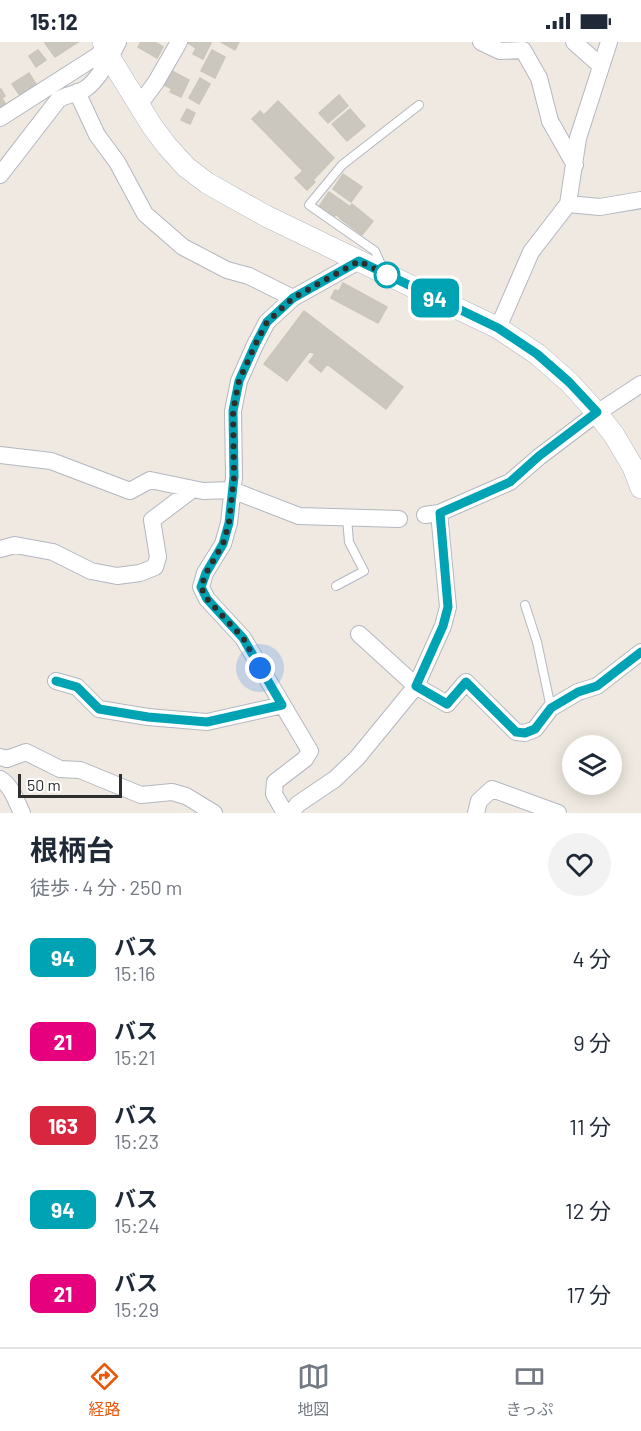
<!DOCTYPE html>
<html lang="ja">
<head>
<meta charset="utf-8">
<style>
	:root { --surface:#fff; --page:#f2f2f3; --text:#1f2937; --muted:#747a83; --line:#e0e1e3; --accent:#ea580c }
	body { margin:0; font-family:Barlow,"Noto Sans JP",sans-serif; background:var(--page); color:var(--text); height:100vh; display:flex; flex-direction:column; font-size:22px; white-space:nowrap }
	* { box-sizing:border-box; margin:0 }
	p { font-size:20px; color:var(--muted) }
	.icon { flex:none; width:33px; height:33px; fill:none; stroke:currentColor; stroke-width:2; stroke-linecap:round; stroke-linejoin:round }
	.map { position:relative; height:771px; overflow:hidden }
	.drawer { display:flex; flex-direction:column; background:var(--surface); flex:1 }
	.drawer>* { flex:none }
	.badge { padding:0 12px; border-radius:9px; font-size:21px; line-height:39px }
	.tools { position:absolute; left:562px; top:693px; display:grid; gap:12px }
	.tools a { display:grid; place-items:center; width:60px; height:60px; border-radius:50%; background:var(--surface); box-shadow:0 3px 15px #0003; font-size:30px }
	.scale { position:absolute; left:18px; bottom:15px; width:104px; box-sizing:border-box; padding-left:6px; border:3px solid #2e2e2e; border-top:0; font-size:16px; line-height:21px; white-space:nowrap; color:#2e2e2e; -webkit-text-stroke:4px #fff; paint-order:stroke }
	.you { position:absolute; width:30px; height:30px; margin:-15px; border:4px solid #fff; border-radius:50%; background:#1a73e8; box-shadow:0 0 0 9px #1a73e833 }
	.map>.badge { position:absolute; translate:-50% -50%; box-shadow:0 0 0 3px #fff }
	.round { display:grid; place-items:center; flex:none; width:63px; height:63px; border-radius:32px; background:var(--page) }
	.summary { display:flex; align-items:center; justify-content:space-between; height:102px; padding:0 30px }
	h1 { font-size:28px; font-weight:700; line-height:45px }
	ul { padding:0; list-style:none }
	li { display:flex; align-items:center; gap:18px; height:84px; padding:0 30px }
	li div { flex:1 }
	li b { display:block; font-size:22px }
	li em { font-style:normal }
	li .badge { min-width:66px; font-weight:700; text-align:center }
	.status { display:flex; justify-content:space-between; align-items:center; height:42px; padding:0 30px; background:var(--surface); direction:ltr }
	.status svg { height:16px; fill:currentColor }
	.tabs { display:flex; justify-content:space-around; align-items:center; height:84px; border-top:2px solid var(--line); background:var(--surface); font-size:16px; color:var(--muted) }
	.tabs a { display:grid; justify-items:center; gap:3px }
	.tabs .current { color:var(--accent) }
	.map>svg:first-child { display:block }
	.building { fill:#cbc7bf; stroke:#cbc5ba; stroke-width:1.5 }
	.lines { fill:none; stroke-linecap:round; stroke-linejoin:round }
	.service-casing { stroke:#b4b7c1; stroke-width:10 }
	.minor-casing { stroke:#b4b7c1; stroke-width:18 }
	.tertiary-casing { stroke:#b4b7c1; stroke-width:22 }
	.service { stroke:#fff; stroke-width:8 }
	.minor { stroke:#fff; stroke-width:16 }
	.tertiary { stroke:#fff; stroke-width:21 }
	.line-casing { stroke:#fff; stroke-width:14 }
	.line { stroke:#00a3b4; stroke-width:9 }
	.walk { stroke:#2e2e2e; stroke-width:6; stroke-dasharray:0 10.8 }
	.stop-dot { fill:#fff; stroke:#00a3b4; stroke-width:3 }
</style>
</head>
<body>
<div class="status"><b>15:12</b><svg viewBox="0 0 49 12"><path d="M0 12V9h3v3zM5 12V6h3v6zM10 12V3h3v9zM15 12V0h3v12zM26 1h20v11H26zM47 4h2v5h-2z"/></svg></div>
<div class="map">
<svg width="641" height="771" viewBox="0 0 641 771">
	<rect width="100%" height="100%" fill="#efe9e1"/>
	<path class="building" d="M46,0h32l-23,15 -10,-14z
		M141,0h14l8,5 -6,11 -19,-11z
		M188,0h22l1,1 -8,16 -10,-5 3,-6 -8,-5z
		M221,0h18l-4,8z
		M38,8l8,10 -10,7 -7,-11z
		M212,8l13,7 -10,21 -14,-7z
		M172,29l17,9 -8,17 -11,-5 2,-3 -8,-4z
		M29,31l7,11 -6,5 1,1 -10,7 -9,-13z
		M200,36l10,6 -11,20 -10,-6z
		M1,47l4,7 -3,2 4,7 -6,4v-19z
		M339,53l9,11 -20,17 -9,-10z
		M278,59l56,57 -21,22 2,2 -8,8 -12,-12 8,-7 -51,-52 8,-8 4,4z
		M187,67l8,4 -5,11 -9,-4z
		M350,67l15,17 -18,15 -15,-17z
		M343,132l19,13 -11,15 -18,-13z
		M329,150l20,14 -9,12 -4,-4 -3,4 -15,-10z
		M352,162l21,17 -11,14 -21,-16z
		M343,241l44,24 -9,16 -47,-25 4,-8 4,1z
		M304,269l99,76 -17,22 -59,-45 -6,8 -12,-10 6,-8 -5,-3 -23,30 -23,-17z"/>
	<g class="lines">
		<g class="service-casing">
			<path id="service" d="M383,227l-8,-18 -66,-46 33,-40 77,-60
				M336,544l28,-15 -15,-29 -2,-24
				M525,563l12,37 14,66"/>
		</g>
		<g class="minor-casing">
			<path id="minor" d="M481,0l19,9 23,-1 16,28 11,43 25,44
				M574,0l27,24
				M77,50l20,43 20,27 28,52 38,33 44,23 22,6 44,22
				M139,63l17,-23 23,-40
				M0,76l97,-62 9,-8
				M0,133l58,-75c8,-6 18,-5 27,-11 12,-7 27,-34 33,-47
				M568,162l32,3 41,-7
				M498,286l33,-76 37,-48 10,-66 31,-96
				M0,413l51,6 79,30 20,-11 53,11 29,-1 67,26 100,3
				M425,473l14,-2 71,-31 29,-25 58,-44 44,-29
				M0,507l15,-4 38,7 38,19 26,5 23,-3 15,-6 3,-10 -6,-37 41,-31
				M359,592l57,52 31,18 19,-22 50,50 9,1 10,-4 16,-21 27,-16 19,-6 44,-34
				M56,639l21,6 22,22 49,8 59,5 76,-17
				M0,715l7,2 19,-7 34,17 20,1 61,25 31,-3 14,4 28,17
				M0,737c12,7 16,22 22,34
				M285,771l-11,-19 1,-12 30,-23 5,-8 -67,-113 -36,-39 -6,-12 4,-14 18,-29 6,-21 5,-46 -1,-66 6,-30 16,-36 12,-23 26,-24 66,-37
				M291,771l7,-9 37,-25 22,-21 59,-72 27,-60 5,-19 -9,-94
				M476,771l3,-12 13,-12 66,24"/>
		</g>
		<g class="tertiary-casing">
			<path id="tertiary" d="M103,0l7,16 42,68 15,20 19,21 21,16 59,33 232,112 39,26 32,28 28,31 17,22 19,32 8,21"/>
		</g>
		<use href="#service" class="service"/>
		<use href="#minor" class="minor"/>
		<use href="#tertiary" class="tertiary"/>
	</g>
	<g class="lines">
		<g class="line-casing">
			<path id="line" d="M56,639l21,6 22,22 49,8 59,5 75,-17 -39,-67 -36,-39 -6,-12 5,-14 17,-29 6,-21 5,-46 -1,-66 6,-30 16,-36 12,-23 26,-24 66,-37 139,67 39,26 32,28 28,30 -58,44 -29,26 -70,31 8,94 -5,19 -27,60 31,18 19,-22 50,50 9,1 10,-4 16,-21 27,-16 19,-6 44,-34"/>
		</g>
		<use href="#line" class="line"/>
		<path class="walk" d="M260,626l-17,-30 -36,-39 -6,-12 5,-14 17,-29 6,-21 5,-46 -1,-66 6,-30 16,-36 12,-23 26,-24 66,-37 28,14"/>
	</g>
	<circle class="stop-dot" cx="387" cy="233" r="12"/>
</svg>
<div class="tools">
<a><svg class="icon" aria-label="layers" viewBox="0 0 24 24"><path d="M12 4l9 5-9 5-9-5zM3 14l9 5 9-5"/></svg></a>
</div>
<div class="scale">50 m</div>
<div class="you" style="left:260px;top:626px"></div>
<b class="badge" style="left:435px;top:256px;background:#00a3b4;color:#fff">94</b>
</div>
<section class="drawer">
<div class="summary"><div><h1>根柄台</h1><p>徒歩 · 4 分 · 250 m</p></div><a class="round"><svg class="icon" aria-label="heart" viewBox="0 0 24 24"><path d="M12 20l-8-8c-3-5 5-10 8-4 3-6 11-1 8 4z"/></svg></a></div>
<ul>
<li><span class="badge" style="background:#00a3b4;color:#fff">94</span><div><b>バス</b><p>15:16</p></div><em>4 分</em></li>
<li><span class="badge" style="background:#e6007e;color:#fff">21</span><div><b>バス</b><p>15:21</p></div><em>9 分</em></li>
<li><span class="badge" style="background:#d7263d;color:#fff">163</span><div><b>バス</b><p>15:23</p></div><em>11 分</em></li>
<li><span class="badge" style="background:#00a3b4;color:#fff">94</span><div><b>バス</b><p>15:24</p></div><em>12 分</em></li>
<li><span class="badge" style="background:#e6007e;color:#fff">21</span><div><b>バス</b><p>15:29</p></div><em>17 分</em></li>
</ul>
</section>
<nav class="tabs">
<a class="current"><svg class="icon" aria-label="directions" viewBox="0 0 24 24"><path d="M12 3l9 9-9 9-9-9zM9 14v-3h6M13 9l2 2-2 2"/></svg>経路</a>
<a><svg class="icon" aria-label="map" viewBox="0 0 24 24"><path d="M3 6l6-2 6 2 6-2v14l-6 2-6-2-6 2zM9 4v14M15 6v14"/></svg>地図</a>
<a><svg class="icon" aria-label="tickets" viewBox="0 0 24 24"><path d="M3 7h18v10H3zM15 7v10"/></svg>きっぷ</a>
</nav>
</body>
</html>
